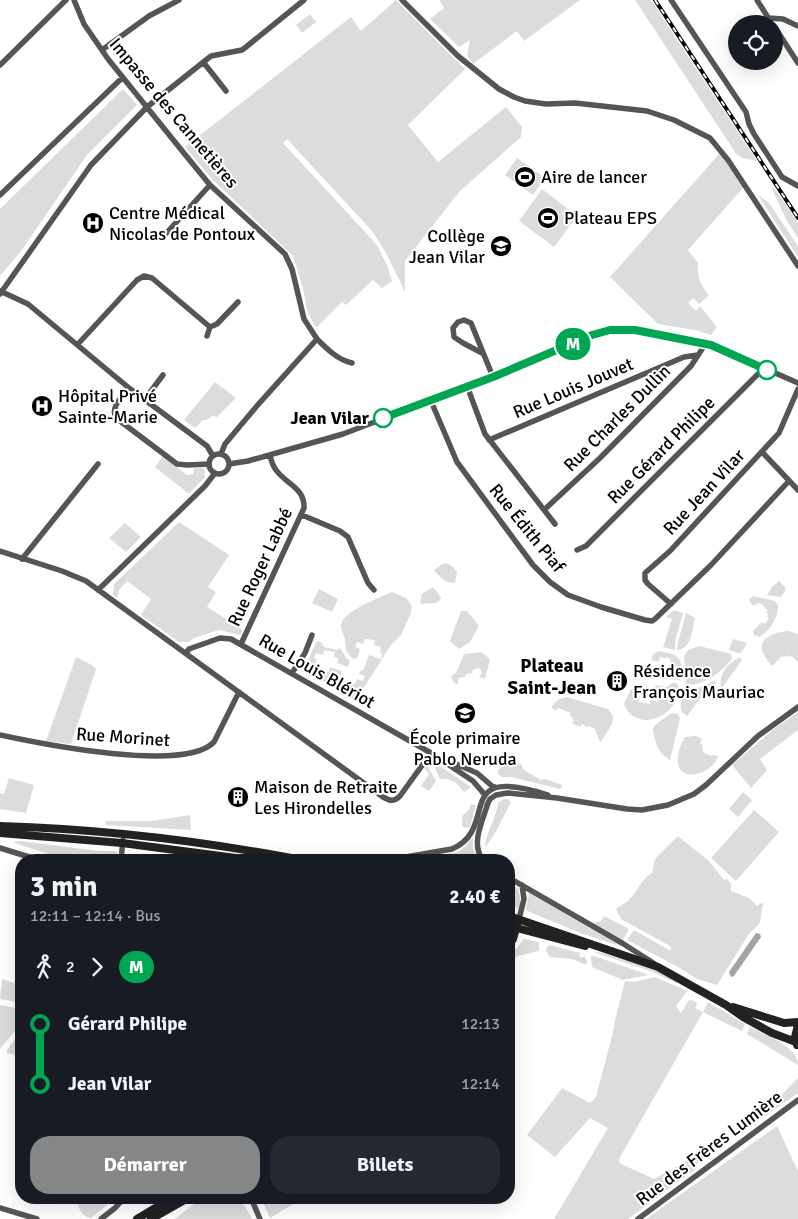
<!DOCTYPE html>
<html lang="fr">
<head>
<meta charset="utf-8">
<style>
	:root { --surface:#171b24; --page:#242831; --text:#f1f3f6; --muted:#9ea1a6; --accent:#858687 }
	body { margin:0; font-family:Signika,sans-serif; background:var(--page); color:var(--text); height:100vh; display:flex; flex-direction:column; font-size:19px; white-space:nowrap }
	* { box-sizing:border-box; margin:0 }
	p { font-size:16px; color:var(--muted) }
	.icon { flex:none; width:28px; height:28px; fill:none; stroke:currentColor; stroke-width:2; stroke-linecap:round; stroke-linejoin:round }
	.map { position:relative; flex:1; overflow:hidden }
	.drawer { position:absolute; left:15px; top:854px; width:500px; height:350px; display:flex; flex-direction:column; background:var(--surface); border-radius:20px; box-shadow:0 5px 20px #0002 }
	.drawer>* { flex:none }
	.badge { padding:0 10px; border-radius:16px; font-size:18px; line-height:32px }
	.tools { position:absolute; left:728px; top:15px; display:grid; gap:10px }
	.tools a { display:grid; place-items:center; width:55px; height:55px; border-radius:50%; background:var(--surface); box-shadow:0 5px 20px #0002; font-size:25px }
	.map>.badge { position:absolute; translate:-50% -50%; box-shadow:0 0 0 2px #fff }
	.legs { display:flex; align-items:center; gap:8px; height:55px; padding:0 15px; font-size:16px }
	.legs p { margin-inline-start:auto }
	.overview { display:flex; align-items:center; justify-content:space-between; height:85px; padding:0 15px }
	h1 { font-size:28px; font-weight:700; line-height:38px }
	.button { display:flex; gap:10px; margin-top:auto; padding:10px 15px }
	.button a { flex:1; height:58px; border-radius:20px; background:var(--accent); color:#fff; font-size:20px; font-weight:700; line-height:58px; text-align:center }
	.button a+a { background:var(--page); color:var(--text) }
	ul { padding:0 15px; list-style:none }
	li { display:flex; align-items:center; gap:18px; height:60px; font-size:19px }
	li i { display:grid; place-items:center; width:8px; height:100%; margin:0 6px; background:currentColor }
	li i::after { content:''; width:12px; height:12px; margin:-6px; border:4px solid; border-radius:50%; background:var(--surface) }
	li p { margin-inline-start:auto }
	li:first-child i { background:linear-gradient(#0000 50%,currentColor 0) }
	li:last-child i { background:linear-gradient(currentColor 50%,#0000 0) }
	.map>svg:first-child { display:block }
	.green { fill:#dcdcdc }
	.water { fill:#a3a3a3 }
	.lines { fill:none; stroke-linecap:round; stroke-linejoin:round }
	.minor { stroke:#555; stroke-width:5.5 }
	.secondary { stroke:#222; stroke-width:8 }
	.rail-casing { stroke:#000; stroke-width:4 }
	.rail { stroke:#fff; stroke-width:2; stroke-dasharray:5.5; stroke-linecap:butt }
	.line-1-casing { stroke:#fff; stroke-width:11 }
	.line-1 { stroke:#00a651; stroke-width:8 }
	.stop-1-dot { fill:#fff; stroke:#00a651; stroke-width:2.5 }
	.labels { text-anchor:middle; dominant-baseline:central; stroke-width:4; stroke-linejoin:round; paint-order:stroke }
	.street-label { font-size:18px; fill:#000; stroke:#fff }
	.poi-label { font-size:18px; fill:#000; stroke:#fff; text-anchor:start }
	.stop-label { font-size:18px; font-weight:bold; fill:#000; stroke:#fff; text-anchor:end }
	.neighbourhood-label { font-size:19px; font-weight:bold; fill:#000; stroke:#fff }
</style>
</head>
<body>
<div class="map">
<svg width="798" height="1219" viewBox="0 0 798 1219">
	<rect width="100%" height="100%" fill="#fff"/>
	<path class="green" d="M396,0l69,69 -57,56 30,37 68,-55 16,20 -1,10 -62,55 -54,69v31l-19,-39 -13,-21 -86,-93 -4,4 94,102 10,20 5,16 -10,7 -9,-8 -27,25 -4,-3 -24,24 -3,1 -8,-17 -4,-22 -10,-32 -80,-76 -28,-33 166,-130 10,14z
		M439,0h141l-56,41 -7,-10 -44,33 -6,-9 3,-15 -11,7 -29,-28 14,-11z
		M635,0h16l106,161 -14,-3 -6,-3z
		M310,14l6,8 -14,11 -6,-8z
		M123,89l14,16 -50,50 -66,96 -21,25v-67z
		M720,153l23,35 -55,62 10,13c-1,14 2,21 11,32l-10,9 -6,-6 -5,5 8,8 4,-5 17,21 -6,8 -16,-5 -37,-6 -48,-47z
		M517,158l28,20 -12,17 -28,-20z
		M771,187l5,3 22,33v15l-11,-17z
		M542,189l35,27 -23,31 -35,-26z
		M758,195l11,8 29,43v11z
		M215,382l21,16 -19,19 -5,-1 -5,4h-4l-8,8 -11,-8z
		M163,456l24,19 6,-1 1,-6h10l1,9 -16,17 -34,-27z
		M179,522l50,33 -21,32 8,5 -9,15 35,22v3l-2,3 -21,-5 -25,8 -5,4h-10l-38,-27 10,-16 -24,-18 -8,9 -2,8 -4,-3 1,-11z
		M125,523l16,14 -15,15 -17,-14z
		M446,563l6,3 5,6 -2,11c-9,1 -16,-7 -21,-13l7,-5z
		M779,581l6,6v4l-4,6 -14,-2 5,-8z
		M433,587l8,10 -1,3 -4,3 -16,1 2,-10z
		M319,589l19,10 -6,13 -20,-9z
		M392,592l14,6 6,8 -1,7 -10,22 -10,10 -35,55 -53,-30 14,-29 4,1 3,5 13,3 3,-2 7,11 3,1 -2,7 -11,-4 1,-5 -4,-1 1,-5 -11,-2 -1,5 -7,-2 -2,5 3,1 -2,5 4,1 -1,5 11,2 1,-5 12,4 -2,5 5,1 -1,6 5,1v-1l6,1 2,-5 6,2 2,-5 -6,-2 2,-4 2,1 6,-16 12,4 1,-5 -2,-2 1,-5 -7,-2 1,-5 -10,-1 -2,5 -6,-2 -2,5 5,2 -3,9 -3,1c-8,-5 -9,-11 -9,-19 -1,-6 -5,-9 -4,-15 2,-14 38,-27 51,-33z
		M753,596l22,5 3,4c0,14 -7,24 -19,32l-5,-2 -1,-4 9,-9 3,2 4,-6 -2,-2 1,-2 -2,-2 2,-1 -6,-7 -4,-1 -1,2 -3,-1 -1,2 -4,-6z
		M674,610l9,3 -8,28v9l-12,-3 9,-28 -6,-2z
		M461,611h6l12,15 -9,16 -11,7 -9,-8z
		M686,613l9,5c-3,12 -3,31 -18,32l1,-8z
		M788,631l10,3v28l-6,-6 -1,1 -3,-2 -1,2 -2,-1 -2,1 -1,-1 -10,10c-19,-21 -10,-32 16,-35z
		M733,639l14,4 -5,9 -4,1 -9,-3z
		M699,646l32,8 1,5c-9,12 -31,29 -46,25l-2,-28 4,-6z
		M658,651c13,3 22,2 24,17 0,5 0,8 -2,12l-15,-1 1,-4 7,1 1,-11 -4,-2 1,-4 -5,-2v2l-6,-2 -1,5 -8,-2 2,-5z
		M481,652l9,7 -5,20 -6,-2 3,-4 -2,-4 -3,-1 -4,2 -1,3 -6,1 -1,3 -7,1v6l-4,-1 -3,-6 6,-6 7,-17z
		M76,657l14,7 6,5 -25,75 -25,-3z
		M740,657l2,3 -20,28h-1c-3,-14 7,-25 19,-31z
		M715,680l2,11 -12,1 -18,24c-13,-7 -4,-25 7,-29 8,2 14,-4 21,-7z
		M672,683h4l3,4c-1,31 -43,47 -55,17l7,-15 3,1 -1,5 7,3 -2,4 12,2 1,-4 7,2 2,-5 -4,-2 2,-5 -4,-1 2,-4 11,2z
		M567,697l41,12 5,7 -1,8 -11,18 -2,-2 -4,-11 -7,-3 -1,1 -5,-3 -2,3 -2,-2 -1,1 -5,-3 2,-3 -4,-5 1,-2 -13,-5 -2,3 -5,-4 8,-8z
		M798,712v18l-38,29 7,11 -16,18 -19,-23 42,-36z
		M673,713l5,1 2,4 -10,42c-7,-5 -12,-9 -14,-18 -4,-13 -6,-14 7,-23 4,-2 5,-5 10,-6z
		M685,737l11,-1 6,3 -2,4 2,1 1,8 8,4 1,-1 6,1c-2,11 -20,21 -31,18 -16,-4 -8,-28 -2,-37z
		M431,760l40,27 -7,5c-6,-8 -13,-15 -24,-13z
		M508,762l13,2 3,6 17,10 4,-1 17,6v2l-2,2 -49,-12h-9l-4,-3v-4z
		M427,765l9,16 -7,10 -8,-5 8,-12 -5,-6z
		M9,778l25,7 -8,28 -26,-4v-16l4,1z
		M743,792l9,8 -14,17 -9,-8z
		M504,799h4l3,3 -16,31 -10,15c1,-16 11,-29 13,-45z
		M471,804l5,1 -6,22 -5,1 -3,-2v-10l7,-6z
		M754,810l25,22 -43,49 -25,-23z
		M190,815l1,15 -85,-5v-4h46z
		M678,836l31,25 15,19 3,-1 4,5v7l18,7 8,8 6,-4 -3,21 -11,11 -32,51 -20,-6 -19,-12 -51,-27 7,-10 37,21 -1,-5 -49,-27 -5,-10c4,-4 9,-5 13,-9 9,-9 12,-21 23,-27l3,-14z
		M473,837v12l5,11h-73l53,-8 7,-5z
		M20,841l79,10h16l2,2v7h-51l-54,-18z
		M509,881c10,7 13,14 10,27l-10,-3z
		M529,893l88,51v1l-34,-11 -51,-21 -6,-3z
		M604,916l25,13 -6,11 -30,-17 8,-2z
		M524,939l15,3v9l-30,7v-4l7,-5z
		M550,945l31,8 -2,2 1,2h5l2,4 -1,4 -14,-6 -22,-2 -4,-6 1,-4z
		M595,951l45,13 44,19h-8l-23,-11 -57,-19z
		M591,956h3l55,19 -26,5 -31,-13z
		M20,967h1v37l-9,-3 -12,-2 2,-20 12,4z
		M655,977l32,14 -11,15 5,7 8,-13 6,1 2,3 -2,4 8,4 5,-10 37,22 -3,7 -39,-19 -83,145 -1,6 35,16 42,-23 2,5 -1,7 -69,51h-74l54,-91 -18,-10 -35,39 -28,-22 35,-47 28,15 6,-6 18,-69v-4l11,-43 9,1z
		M0,1005l21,4v15l-21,25z
		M750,1027c15,8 48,19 48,38l-51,-31z
		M21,1031v25l-14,-3v-3z
		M798,1078v15l-47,33z
		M777,1126l21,45v48h-152z
		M77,1198h35l-6,8 -15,12c-11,-2 -13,-11 -14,-20z
		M207,1198c26,-1 33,-5 45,21h-77l20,-16z
		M261,1198h42l-1,2 -4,1 -28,17z"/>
	<path class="water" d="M756,933l4,1 1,3 -27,39 -3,1 -2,-5z"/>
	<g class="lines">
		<path class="minor" d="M74,0l10,24 24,35 75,93 27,33 75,69 7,15 12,50 13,20
			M402,0l56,56 41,33 15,8 11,4 21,3 29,-1 72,8 27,9 36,18 18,22 70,106
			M671,0l75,112 3,12 5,10 28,43 16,9
			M757,0l12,19
			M768,18l15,1 15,7
			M774,26l24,37
			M102,50l47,-34 30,-16
			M204,63l22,28
			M0,65l66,-65
			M0,195l122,-117
			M161,239l49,-54
			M0,291l28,13 101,84 78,58 6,10
			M0,294l91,-129 56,-58 64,-51 31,-6 4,-3 58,-47
			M207,336l3,-9
			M78,344l59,-64 7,-4 8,2 58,49 7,-3 21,-22
			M482,353l-19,-10 -9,-6 -1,-9 5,-6 6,-2 7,3 22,54
			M467,386l18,48 70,90
			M129,388c-7,9 -19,19 -13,30l61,46 10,1 22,-1
			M145,399l18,-24
			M431,401l26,61 76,103 17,17 18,13 33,12 44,13 7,1 3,-2 56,-54 78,-84
			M489,440l195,-83 14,-2
			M762,452l36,38
			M221,454l4,-10 31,-37 61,-68c10,10 21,21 35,24
			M209 464a10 10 0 1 1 20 0a10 10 0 1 1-20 0Z
			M229,464l19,-3 95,-27 150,-57 99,-42 18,-5h25l76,15 87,38
			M544,510l56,-52 91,-92 15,-23
			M302,515l38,16 8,6 20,46 6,7
			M577,550l9,-4 178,-178
			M0,551l62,20 24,10 297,216c7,4 11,5 17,-1l31,-43
			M22,559l76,-95
			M98,590l107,-104 10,-13
			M671,604l-23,-20 -3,-4v-7l25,-22 109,-118 19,-44
			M241,644l63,-136c1,-20 -18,-24 -28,-38 -3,-4 -5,-10 -6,-15
			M186,653l3,-4 31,-11 11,1 200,114 42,28 12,14
			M292,673l13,-20 7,-18
			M0,735c42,9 185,38 214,7l25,-50
			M442,758l35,15 15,13 3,1
			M487,805l3,-6 6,-4 11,-2 50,5 70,11 15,1 26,-5 26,-11 12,-9 52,-49 40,-29
			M0,848l39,12
			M121,860l2,-20
			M388,860l64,-11c49,-21 -2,-86 96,-54
			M483,860c-13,-16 0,-40 5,-57
			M509,878l113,65 33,21
			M519,919l5,-20 -2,-14
			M251,1198l9,21
			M0,1208l37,11
			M101,1219l14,-11 9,-10
			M638,1219l160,-119"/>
		<path class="secondary" d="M0,826c101,3 203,15 302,34
			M0,833l122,10 129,17
			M509,916l149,51 68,38 17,12 29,16 24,9
			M509,926l76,20
			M509,945l4,-6 4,-14
			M733,1007l51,16 14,-1
			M797,1045l-2,-8 3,-12
			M137,1219l35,-21
			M151,1219l37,-21"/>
		<g class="rail-casing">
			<path id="rail" d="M655,0l143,218"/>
		</g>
		<use href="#rail" class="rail"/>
	</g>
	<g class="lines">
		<g class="line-1-casing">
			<path id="line-1" d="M383,418l110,-41 99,-42 18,-5h25l76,15 56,25"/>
		</g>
		<use href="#line-1" class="line-1"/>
	</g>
	<defs>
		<g id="stadium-disc" transform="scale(1.125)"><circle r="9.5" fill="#000" stroke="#fff"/><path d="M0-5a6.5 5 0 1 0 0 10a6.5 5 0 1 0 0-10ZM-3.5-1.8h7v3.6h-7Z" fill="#fff"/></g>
		<g id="hospital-disc" transform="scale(1.125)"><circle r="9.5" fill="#000" stroke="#fff"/><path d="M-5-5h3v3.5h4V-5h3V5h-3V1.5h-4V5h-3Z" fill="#fff"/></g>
		<g id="school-disc" transform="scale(1.125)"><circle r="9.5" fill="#000" stroke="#fff"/><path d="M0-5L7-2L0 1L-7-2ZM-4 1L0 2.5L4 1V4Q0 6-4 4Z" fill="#fff"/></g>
		<g id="building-disc" transform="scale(1.125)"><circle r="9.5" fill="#000" stroke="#fff"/><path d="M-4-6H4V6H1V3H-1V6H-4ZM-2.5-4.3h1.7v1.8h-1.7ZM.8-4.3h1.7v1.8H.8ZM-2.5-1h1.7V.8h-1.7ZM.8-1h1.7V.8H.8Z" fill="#fff"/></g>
	</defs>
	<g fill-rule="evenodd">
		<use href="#stadium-disc" x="525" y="177"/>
		<use href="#stadium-disc" x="548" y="218"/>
		<use href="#hospital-disc" x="93" y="223"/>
		<use href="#school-disc" x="501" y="246"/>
		<use href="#hospital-disc" x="42" y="406"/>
		<use href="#building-disc" x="617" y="681"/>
		<use href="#school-disc" x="465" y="713"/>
		<use href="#building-disc" x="238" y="797"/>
	</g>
	<g class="stop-1-dot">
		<circle cx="767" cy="370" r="9"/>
		<circle cx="383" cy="418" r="9"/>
	</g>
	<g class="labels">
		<g class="street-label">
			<text transform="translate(174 113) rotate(50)">Impasse des Cannetières</text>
			<text transform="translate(573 388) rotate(-23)">Rue Louis Jouvet</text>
			<text transform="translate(617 418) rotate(-45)">Rue Charles Dullin</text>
			<text transform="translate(661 450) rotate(-45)">Rue Gérard Philipe</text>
			<text transform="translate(704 492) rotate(-47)">Rue Jean Vilar</text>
			<text transform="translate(527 528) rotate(51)">Rue Édith Piaf</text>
			<text transform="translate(260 567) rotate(-65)">Rue Roger Labbé</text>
			<text transform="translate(317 671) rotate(30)">Rue Louis Blériot</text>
			<text transform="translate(123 737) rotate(4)">Rue Morinet</text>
			<text transform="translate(709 1148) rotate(-37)">Rue des Frères Lumière</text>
		</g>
		<g class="poi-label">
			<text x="541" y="177">Aire de lancer</text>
			<text x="109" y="213">Centre Médical<tspan x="109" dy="21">Nicolas de Pontoux</tspan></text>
			<text x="564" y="218">Plateau EPS</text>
			<text x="485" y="236" text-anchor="end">Collège<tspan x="485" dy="21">Jean Vilar</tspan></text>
			<text x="58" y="396">Hôpital Privé<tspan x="58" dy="21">Sainte-Marie</tspan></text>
			<text x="633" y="671">Résidence<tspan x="633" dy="21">François Mauriac</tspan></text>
			<text x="465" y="738" text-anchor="middle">École primaire<tspan x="465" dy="21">Pablo Neruda</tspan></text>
			<text x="254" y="787">Maison de Retraite<tspan x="254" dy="21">Les Hirondelles</tspan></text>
		</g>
		<g class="stop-label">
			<text x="369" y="418">Jean Vilar</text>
		</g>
		<g class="neighbourhood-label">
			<text x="552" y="666">Plateau<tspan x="552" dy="22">Saint-Jean</tspan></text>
		</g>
	</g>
</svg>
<div class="tools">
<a><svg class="icon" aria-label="locate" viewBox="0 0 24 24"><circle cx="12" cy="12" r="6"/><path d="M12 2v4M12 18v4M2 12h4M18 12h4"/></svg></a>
</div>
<b class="badge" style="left:573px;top:344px;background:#00a651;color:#fff">M</b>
<section class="drawer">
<div class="overview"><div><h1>3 min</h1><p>12:11 – 12:14 · Bus</p></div><b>2.40 €</b></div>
<div class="legs"><svg class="icon" aria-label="walk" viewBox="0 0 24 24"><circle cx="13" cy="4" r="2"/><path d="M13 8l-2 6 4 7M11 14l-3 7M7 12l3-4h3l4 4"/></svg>2<svg class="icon" aria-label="forward" viewBox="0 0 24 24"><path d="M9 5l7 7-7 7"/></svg><b class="badge" style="background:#00a651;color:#fff">M</b></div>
<ul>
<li><i style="color:#00a651"></i><b>Gérard Philipe</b><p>12:13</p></li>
<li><i style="color:#00a651"></i><b>Jean Vilar</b><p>12:14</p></li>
</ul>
<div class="button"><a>Démarrer</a><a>Billets</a></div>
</section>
</div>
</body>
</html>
